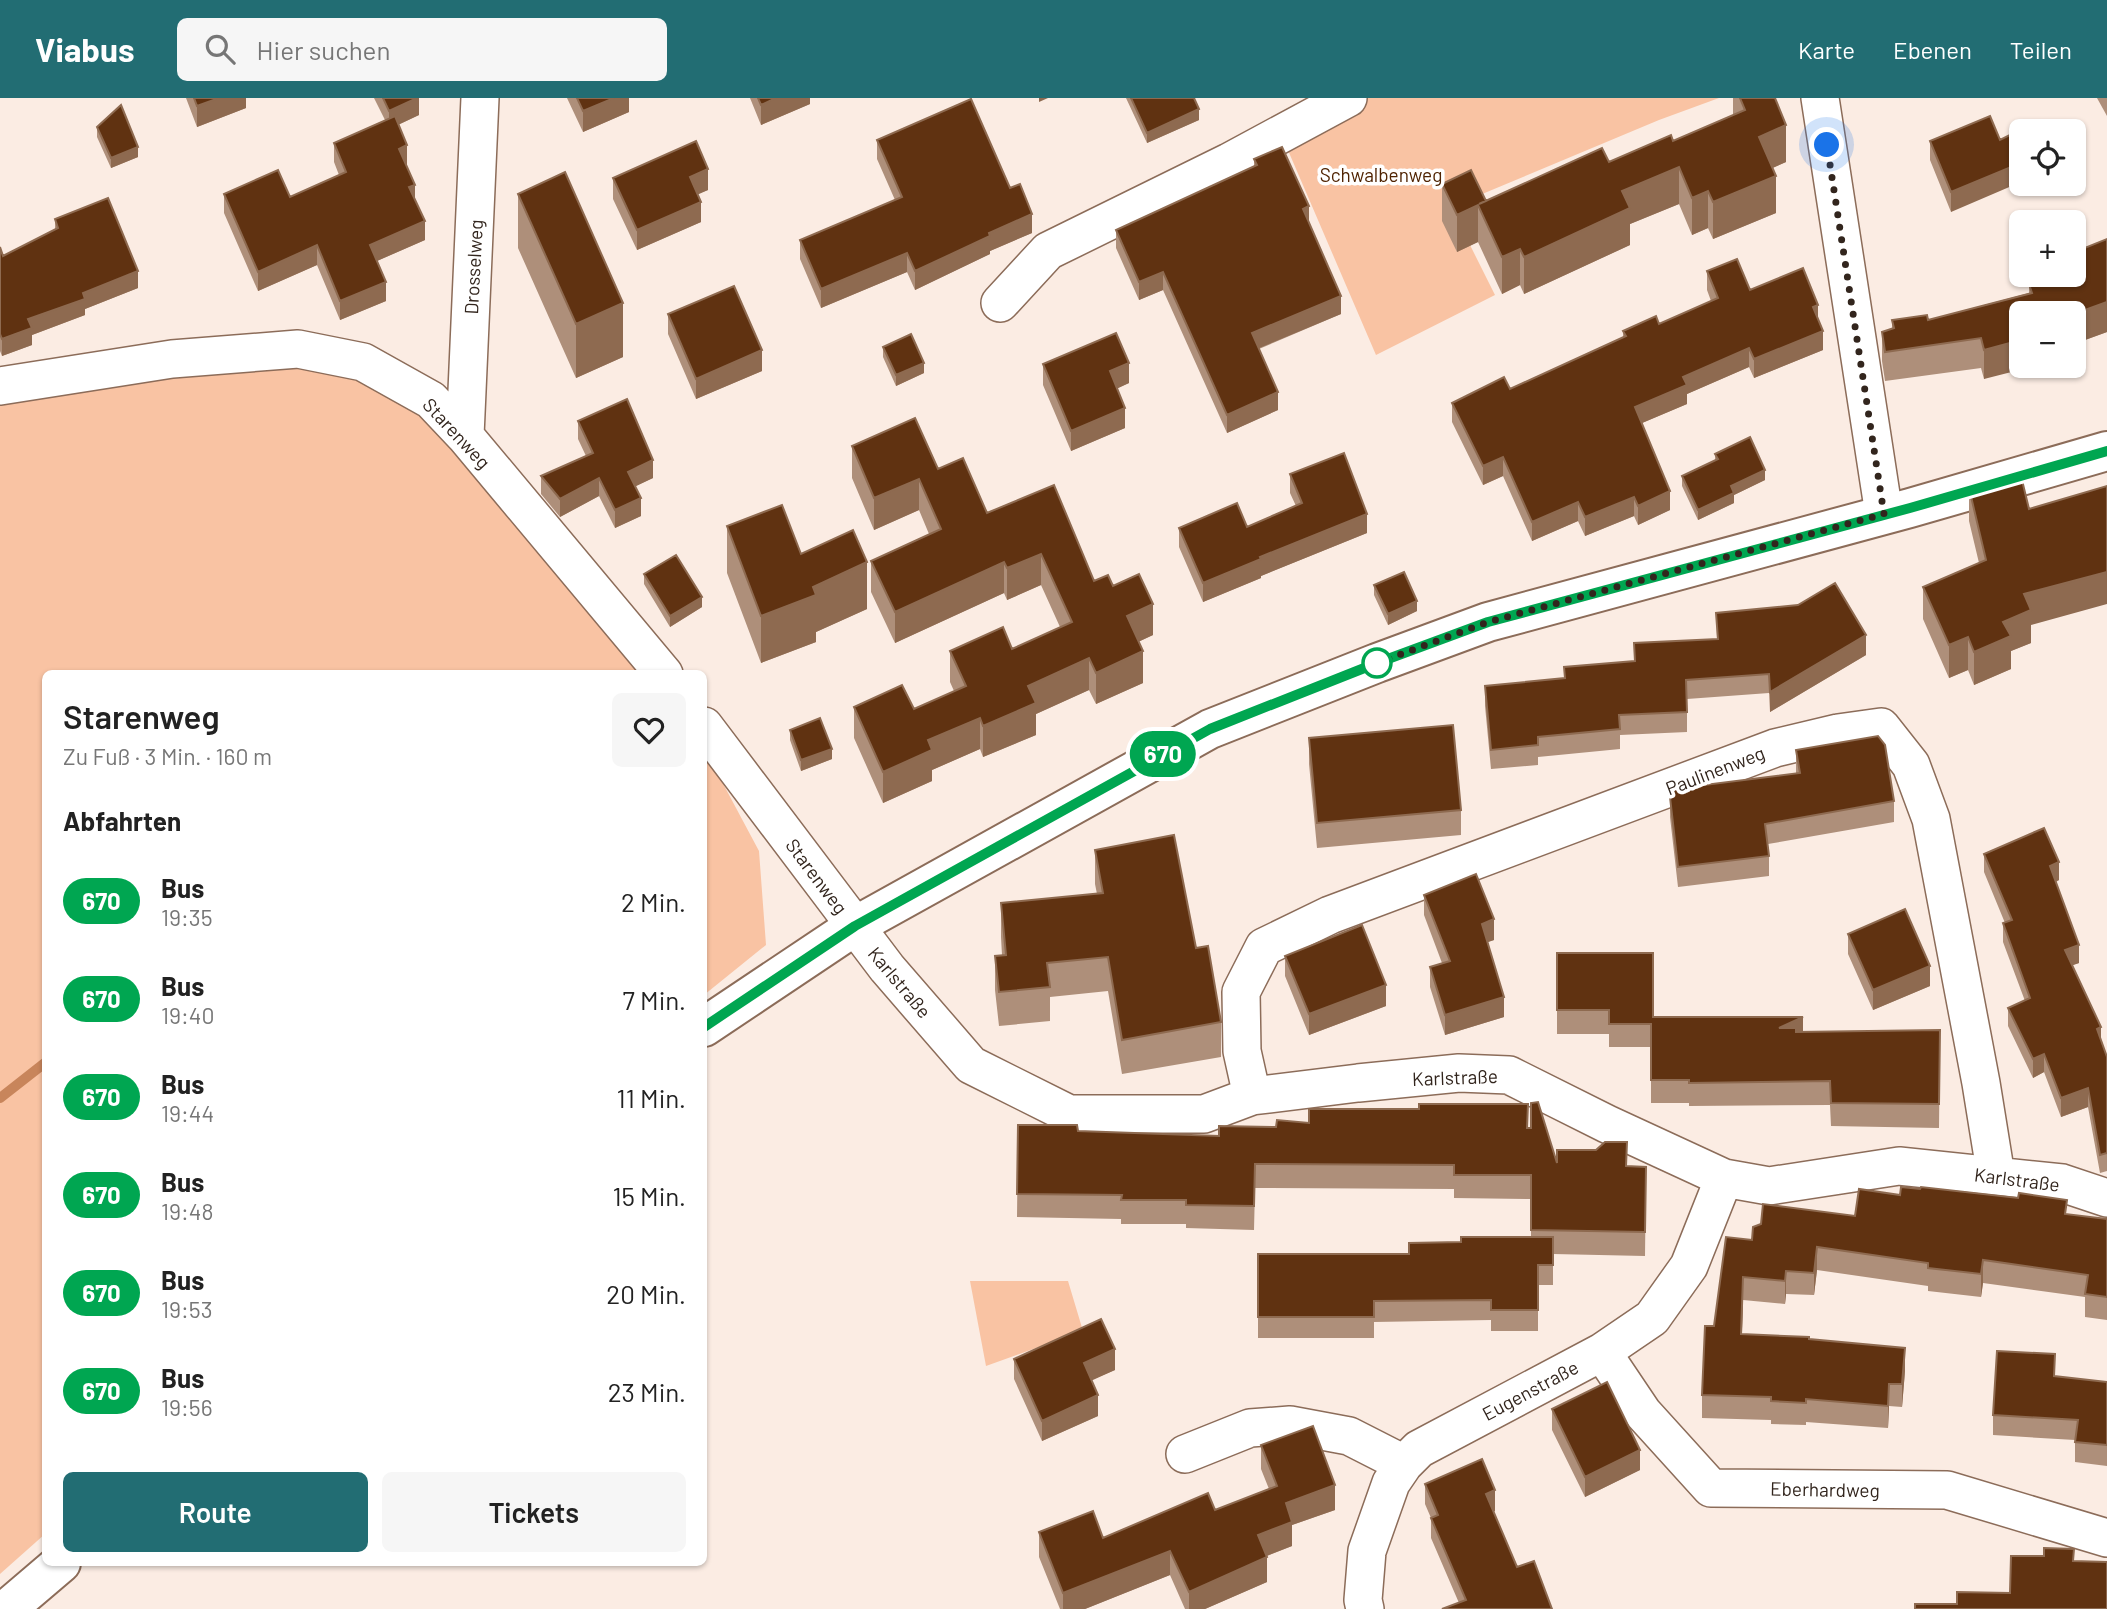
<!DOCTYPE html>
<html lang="de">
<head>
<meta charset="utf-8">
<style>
	:root { --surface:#fff; --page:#f6f6f6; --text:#222; --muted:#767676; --accent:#226d73 }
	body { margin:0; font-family:Barlow,sans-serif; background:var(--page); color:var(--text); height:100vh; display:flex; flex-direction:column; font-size:26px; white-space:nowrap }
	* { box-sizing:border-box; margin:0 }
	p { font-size:23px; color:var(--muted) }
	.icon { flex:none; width:38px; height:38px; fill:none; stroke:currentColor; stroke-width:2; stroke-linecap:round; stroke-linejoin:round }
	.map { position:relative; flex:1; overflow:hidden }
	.panel { position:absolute; left:42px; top:572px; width:665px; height:896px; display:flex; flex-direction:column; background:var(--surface); border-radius:10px; box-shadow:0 2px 5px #0004 }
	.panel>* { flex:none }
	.badge { padding:0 14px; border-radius:23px; font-size:24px; line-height:46px }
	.fabs { position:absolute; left:2009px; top:21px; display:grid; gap:14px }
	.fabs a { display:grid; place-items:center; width:77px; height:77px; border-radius:10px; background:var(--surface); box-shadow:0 2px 5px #0004; font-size:35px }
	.you { position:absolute; width:35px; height:35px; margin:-18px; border:5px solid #fff; border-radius:50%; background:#1a73e8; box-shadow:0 0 0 10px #1a73e833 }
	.map>.badge { position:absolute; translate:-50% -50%; box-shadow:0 0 0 4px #fff }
	h2 { padding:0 21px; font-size:26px; line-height:63px }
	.round { display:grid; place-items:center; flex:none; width:74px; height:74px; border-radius:10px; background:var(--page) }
	.head { display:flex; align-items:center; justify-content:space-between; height:119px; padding:0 21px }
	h1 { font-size:33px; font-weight:600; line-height:52px }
	.button { display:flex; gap:14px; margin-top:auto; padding:14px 21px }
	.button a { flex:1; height:80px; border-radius:10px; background:var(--accent); color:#fff; font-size:28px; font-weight:600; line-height:80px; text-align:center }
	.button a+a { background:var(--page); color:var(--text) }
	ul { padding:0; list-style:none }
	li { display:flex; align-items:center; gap:21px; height:98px; padding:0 21px }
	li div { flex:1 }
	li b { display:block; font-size:26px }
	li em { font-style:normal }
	li .badge { min-width:77px; font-weight:700; text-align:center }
	header { display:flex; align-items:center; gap:42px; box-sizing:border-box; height:98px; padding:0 35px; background:var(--accent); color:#fff }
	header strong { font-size:33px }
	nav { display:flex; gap:38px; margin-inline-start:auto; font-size:24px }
	.search { width:490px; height:63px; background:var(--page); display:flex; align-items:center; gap:18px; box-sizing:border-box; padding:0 24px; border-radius:10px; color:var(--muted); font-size:26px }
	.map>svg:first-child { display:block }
	.green { fill:#f9c3a3 }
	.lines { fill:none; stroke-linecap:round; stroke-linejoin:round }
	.stream { stroke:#c8855b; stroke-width:10 }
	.minor-casing { stroke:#8c6c59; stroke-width:40 }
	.tertiary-casing { stroke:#8c6c59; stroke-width:42 }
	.minor { stroke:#fff; stroke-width:37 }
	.tertiary { stroke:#fff; stroke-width:38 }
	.wall { fill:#ae8f7a }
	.shaded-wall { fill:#8e6a50 }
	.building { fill:#603211; stroke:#8e6a50; stroke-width:2 }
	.line-casing { stroke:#fff; stroke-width:16 }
	.line { stroke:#00a651; stroke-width:10 }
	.walk { stroke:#32251d; stroke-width:7; stroke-dasharray:0 12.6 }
	.stop-dot { fill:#fff; stroke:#00a651; stroke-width:3.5 }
	.labels { text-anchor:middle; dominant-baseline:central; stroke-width:7; stroke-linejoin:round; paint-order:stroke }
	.park-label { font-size:19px; fill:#4f2302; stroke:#fff }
	.street-label { font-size:19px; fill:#32251d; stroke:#fff }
</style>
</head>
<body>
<header>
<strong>Viabus</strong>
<div class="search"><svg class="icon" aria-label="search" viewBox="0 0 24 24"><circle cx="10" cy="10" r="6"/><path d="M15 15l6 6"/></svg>Hier suchen</div>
<nav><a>Karte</a><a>Ebenen</a><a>Teilen</a></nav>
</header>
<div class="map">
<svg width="2107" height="1511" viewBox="0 0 2107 1511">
	<rect width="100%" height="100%" fill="#fbece3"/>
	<path class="green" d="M1348,0h371l-60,22 -208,87 44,88 -119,60 -95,-221z
		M369,263l294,313h-617l-1,860 -45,40v-1191z
		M704,650l55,103 7,94 -62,50z
		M970,1183h98l15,50 -97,35z"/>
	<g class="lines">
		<path class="stream" d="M0,1000l46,-36"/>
		<g class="minor-casing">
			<path id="minor" d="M1820,0l64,416
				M1000,205l48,-52 181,-89 119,-64
				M0,288l172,-27 126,-10 65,13 68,38 34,36 199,238
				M465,338l15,-338
				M704,628l183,242 84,97 98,49h135l48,-18 106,-13 101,-10 50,2 98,49 117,54 45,8 130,-20 163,17 45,15
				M1252,998l-10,-45 -1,-59 23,-45 66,-32 445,-167 63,-15 43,-6 30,38 20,54 50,264 15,93
				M1602,1254l41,61 68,75 236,2 160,48
				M1185,1356l65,-26 40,-3 59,11 55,28
				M1365,1511l-2,-9 4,-49 24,-68 13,-19 15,-15 183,-97 50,-34 37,-52 35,-88"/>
		</g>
		<g class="tertiary-casing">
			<path id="tertiary" d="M704,929l151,-101 355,-197 167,-66 111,-41 422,-114 197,-57
				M7,1511l54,-46"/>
		</g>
		<use href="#minor" class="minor"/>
		<use href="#tertiary" class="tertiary"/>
	</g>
	<path class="wall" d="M186,0h60v10l-49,19z
		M374,0h45v17l-21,10 9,40h-1l19,75 -48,21 9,40 -46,19 -23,-55 -59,26 -34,-78v-19l66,3 49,-22 -5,-13v-19l51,-23z
		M567,0h62v14l-46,20z
		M750,0h60v6l-49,21z
		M1126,0h68l5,22 -52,23z
		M1733,0h42l11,64 -14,6 4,45 -63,26 -5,-11 -16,7 -13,-31 -49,20v21l-106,49 -4,-9 -18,9 -24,-52 -21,10 -15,-31v-37l44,17 187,-60 60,-26z
		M2097,0h10v18z
		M97,29l41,30 -27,11 -14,-31z
		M877,42l133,48 22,45 -42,18v3l-75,36 -8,-18 -86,36 -21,-49v-19l95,-40 -18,-41z
		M2000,42l-49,72 -21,-52v-19z
		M1254,61l55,66 32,89 -82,35 19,61 -51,23 -64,-143 -24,10 -23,-52v-18l138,-63z
		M613,80l95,12 -11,4 4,28 -64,28 -24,-51z
		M518,96l105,163 -47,21 -58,-130z
		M55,121l83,69 -53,21v6l-53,20v10l-30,11 -2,-5v-104l3,9 52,-27z
		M2107,141v93l-33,12v-31l-90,66 -3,-11 -96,13 -3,-20v-29l10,-3v-9h36l101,-27v-9l13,-4v-5h32l1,-23z
		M1707,173l43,19 68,31 5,29 -69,28 -5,-11 -62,27v10l-45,19 28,87 -32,15 -4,-9 -49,20 -7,-15 -46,20 -29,-65 -20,9 -31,-63v-19l58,-14 113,-51v-7l36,-7 52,-23 -4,-11z
		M668,216l94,57 -66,28 -28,-65z
		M883,249l41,26 -28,13 -13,-29z
		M1043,266l86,19 -12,5 8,40 -54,23 -28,-66z
		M578,323l75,57 -18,8 6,30 -26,12 -16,-32 -39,21 -19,-23v-18l45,-20 -8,-17z
		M852,348l86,23 49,44 107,68 19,5 40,49 -15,7 5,41 -47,21 -7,-14 -53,24v21l-53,22 -3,-8 -48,21v11l-49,22 -29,-65v-31l60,2 40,-18 -4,-9v-31l62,-2 48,-22 -19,-42 -34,15 -3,-7 -109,50 -24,-51v-31l58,-27 -10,-24 -45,20 -22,-52z
		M1715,356l50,26 -31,15v8l-36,17 -16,-34v-10l33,-16z
		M1290,376l77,59 -106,43v2l-58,24 -24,-55v-19l68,-1 49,-21 -6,-13z
		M1969,390l62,137v18l-20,8v18l-37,16 -6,-15 -19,8 -26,-59v-32l56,-24 -10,-42z
		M727,428l74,28 66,55 -51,23v10l-55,21 -34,-90z
		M644,476l58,33 -32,20 -26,-43z
		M1374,487l43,26 -29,14 -14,-30z
		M1716,515l150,42 -96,57 -1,-19 -82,6v33l-67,3v14l-82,8v8l-47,4 -6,-63v-20l79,-8v-11l70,-6v-18l83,-4z
		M790,632l42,29 -31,12 -11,-31z
		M1309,640l152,72v25l-144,13 -8,-84z
		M1796,652l98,51v21l-126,22 1,12v20l-91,11 -8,-70v-20l2,-1v-7l124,-15z
		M1095,752l101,98 25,74v35l-99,17 -14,-83 -58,6v24l-51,5 -4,-36v-34l7,-1 -1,-18v-34l96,-9 -2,-10z
		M1984,756l75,26 -3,2 23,81 -7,2 35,92v114l-7,2 -12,-66 -27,10 -17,-45 -11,6 -25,-52v-18l17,-7 -22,-59v-19h2l-21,-51z
		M1424,797l70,45 -6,2 16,75 -59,18 -15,-48v-20l12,-4 -18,-48z
		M1848,836l82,52 -57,24 -25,-56z
		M1557,855l96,64 150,15 137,-2 -1,98 -108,-2 -1,-21 -141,1v-3h-38v-56h-42v-13h-52z
		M1285,858l101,50 -77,29 -24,-59z
		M1309,1025l219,5 29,35 89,4 -1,89 -92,-2v31h-15v46h-47v-11l-117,2v16h-116v-84h151l52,-12 70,-5v-38l-77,-1v-9l-199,-1 -1,42 -68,-2v-4h-65v-5l-104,-2 1,-92 60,6 141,5z
		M1900,1097l207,24v101l-22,-3v-20l-102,-14 -2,14 -53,-6v-5l-111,-16 -3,25 -28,-1 -1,10 -42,-4 -1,34 67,5 96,32 -3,36 -13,-1 -1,22 -82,-6v3l-35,-1v-4l-69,-2v-23l12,-69 38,-86 103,-24z
		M1014,1261l101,11 -24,10 7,36 -56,25 -28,-62z
		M2055,1278l52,6v84l-32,-4v-22l-82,-5v-20z
		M1552,1311l88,61 -55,27 -33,-67z
		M1261,1347l74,65 -43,15v21l-25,10v26l-62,27h-20l-15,-34 -85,34h-25l-21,-52v-25l64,6 112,-28 54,-21 -8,-20z
		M1425,1386l70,27 -2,1 24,55 35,42 -93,-6 -28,-65v-20l-6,-14z"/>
	<path class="shaded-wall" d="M219,0h27v10l-49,19v-21z
		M417,0h2v17l-30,14v-18z
		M614,0h15v14l-46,20v-21z
		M776,0h34v6l-49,21v-20z
		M1039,0h9l-9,4z
		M1199,11v11l-52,23v-10z
		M1786,27v37l-27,12v-37z
		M407,47v20l-8,3v-19z
		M138,49v10l-27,11v-10z
		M2021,65v19l-70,30v-20z
		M1679,69v37l-49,20v21l-106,49v-37l98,-66z
		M708,71v21l-18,8v-21z
		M1776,78v37l-63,26v-37z
		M415,87v19l-6,-17z
		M1708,93v37l-16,7v-37z
		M701,104v20l-64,28v-20z
		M1478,107v37l-21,10v-37z
		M1309,108v18l-6,-15z
		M1032,116v19l-42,18v3l-75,36v-19l74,-38z
		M425,123v19l-55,24v-19z
		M317,147v20l-59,26v-19z
		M1520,151v36l-18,9v-37z
		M907,155v19l-86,36v-19z
		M138,173v17l-53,21v6l-53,20v10l-30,11v-17l26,-20 55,-26z
		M1163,174v18l-24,10v-18z
		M386,184v19l-46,19v-19z
		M1341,198v18l-89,37v-18z
		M2107,204v30l-33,12v-30z
		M623,205v54l-47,21v-54z
		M1818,207v19l-5,-17z
		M1823,233v19l-69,28v-19z
		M2021,242v26h14l-51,13v-29z
		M1749,250v19l-62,27v10l-52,22v-19l48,-30z
		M762,252v21l-66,28v-20z
		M924,265v10l-28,13v-11z
		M1129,265v20l-19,9v-21z
		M1278,294v18l-51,23v-18z
		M1125,310v20l-54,23v-20z
		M1503,359v19l-20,9v-19z
		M653,362v18l-25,12v-18z
		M1765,372v10l-31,15v8l-36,17v-10l33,-24z
		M599,380v18l-39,21v-18z
		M919,381v31l-45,20v-32z
		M1670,393v19l-32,15v-19z
		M1634,399v19l-49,20v-19z
		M641,400v18l-26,12v-18z
		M1578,404v19l-46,20v-19z
		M1367,416v19l-106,43v2l-58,24v-19l57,-26z
		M1041,456v31l-34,15v-32z
		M867,464v47l-51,23v10l-55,21v-47l52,-29z
		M1004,464v31l-109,50v-31z
		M2107,474v32l-76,21v18l-20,8v18l-37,16v-33l29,-30 21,-28z
		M702,499v10l-32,20v-11z
		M1417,503v10l-29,14v-11z
		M1153,506v31l-26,12v-31z
		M1866,537v20l-96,57v-20z
		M1968,539v33l-19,8v-33z
		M1143,553v32l-47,21v-31z
		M1089,560v32l-53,24v21l-53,22v-31l45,-40z
		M980,620v31l-48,21v11l-49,22v-31l45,-32z
		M832,651v10l-31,12v-11z
		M2059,764v18l-9,4v-18z
		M1494,821v21l-12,4v-20z
		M2079,847v18l-14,5v-18z
		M1930,868v20l-57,24v-20z
		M1386,887v21l-77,29v-21z
		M1504,899v20l-59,18v-20z
		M1803,919v23l-24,-12z
		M2101,929v18l-4,-16z
		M2044,956v18l-11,6v-19z
		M2088,990v19l-27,10v-19z
		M1817,1149v23l-3,25v-22z
		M1983,1162v23l-2,14v-23z
		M1786,1173v23l-1,10v-23z
		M1743,1179v23l-2,57v-23z
		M1905,1250v23l-3,36v-23z
		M1115,1251v21l-31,14v-21z
		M1889,1286v22l-1,22v-22z
		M1098,1297v21l-56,25v-20z
		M1640,1352v20l-55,27v-20z
		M1335,1387v25l-43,15v21l-34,13v-24l28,-32z
		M1495,1392v21l-9,4v-21z
		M1170,1453v24l-85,34h-22v-16z
		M1267,1459v25l-62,27h-16v-17z"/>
	<path class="building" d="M194,0h25l-22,8z
		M383,0h34l-28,13z
		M577,0h37l-31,13z
		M758,0h18l-15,7z
		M1131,0h63l5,11 -52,24z
		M1740,0h35l11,27 -27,12 17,39 -63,26 -5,-11 -16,7 -13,-31 -57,24 8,17 -106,49 -4,-8 -18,8 -24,-52 -21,10 -15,-31 29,-14 15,31 -7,3 123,-56 7,14 62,-27 2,6 72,-31z
		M971,1l39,89 10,-4 12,30 -43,19 1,3 -75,35 -8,-18 -86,36 -21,-49 102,-43 -25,-57z
		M121,7l17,42 -27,11 -14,-31z
		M395,18l12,29 -8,4 16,36 -6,2 16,34 -55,24 16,37 -46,19 -23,-56 -59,27 -34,-78 54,-24 12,27 56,-25 -12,-29z
		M1990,18l10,24 32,-16 4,7h-15v32l-70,29 -21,-51z
		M696,43l12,28 -18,8 11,25 -64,28 -24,-52z
		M1282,49l27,59 -6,3 38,87 -89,37 26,59 -51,23 -64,-143 -24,10 -23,-52 141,-65 -3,-6z
		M565,74l58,131 -47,21 -58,-130z
		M108,100l30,73 -55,22 2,6 -57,20 4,9 -30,11 -2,-5v-87l3,9 55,-28 -3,-9z
		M2107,141v63l-33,12v-1h-53v27l-37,10 -3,-12 -96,14 -3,-20 12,-4 -2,-8 35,-5 1,5 104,-27 -3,-9 22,-7 -1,-2h24v-27l1,4z
		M1737,161l13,31 53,-22 15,37 -5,2 10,24 -69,28 -5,-11 -66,29 4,8 -52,22 35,84 -32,15 -4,-9 -49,20 -7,-15 -46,20 -29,-65 -20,9 -31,-63 52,-26 6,12 116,-53 -3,-5 33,-15 3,8 59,-26 -11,-27z
		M734,188l28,64 -66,29 -28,-65z
		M1116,235l13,30 -19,8 15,37 -54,23 -28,-67z
		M911,236l13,29 -28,12 -13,-28z
		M627,301l26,61 -25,12 13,26 -26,12 -16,-32 -39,21 -19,-23 52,-23 -15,-32z
		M915,320l23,51 25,-11 24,55 67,-28 40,96 14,-6 5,11 26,-12 14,30 -26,12 16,35 -47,22 -7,-15 -61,28 8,17 -53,23 -3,-8 -52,22 4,10 -49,22 -29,-65 48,-22 12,24 52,-23 -16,-35 53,-24 9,22 60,-27 -31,-68 -34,14 -3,-6 -109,50 -24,-51 70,-32 -22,-50 -45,19 -22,-52z
		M1750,339l15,33 -34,16 3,7 -36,17 -16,-34 36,-17 -3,-5z
		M1344,355l23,61 -107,43 1,2 -58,24 -24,-55 58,-25 10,24 55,-24 -12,-29z
		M2021,378l8,33 78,-23v86l-83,22 7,16 -28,12 8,14 -37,16 -6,-15 -19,8 -26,-58 63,-27 -17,-72z
		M782,407l19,49 52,-24 14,32 -54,25 3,8 -55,21 -34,-90z
		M676,457l26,42 -32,19 -26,-42z
		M1404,474l13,29 -29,13 -14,-29z
		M1835,485l31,52 -96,57 -1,-18 -83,6 1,32 -68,3 1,14 -82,8v8l-47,5 -6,-64 80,-8 -1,-11 71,-6 -1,-18 84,-4 -2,-26 82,-8z
		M820,620l12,31 -31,11 -11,-30z
		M1453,627l8,85 -144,13 -8,-85z
		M1878,638l7,9 9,56 -129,23 4,32 -91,11 -8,-70 4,-2 -2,-6 128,-16 -4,-23z
		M2044,730l15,34 -9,4 29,79 -14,5 36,77 -4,2 10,28v96l-7,2 -12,-67 -27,10 -17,-44 -11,5 -25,-51 22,-10 -27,-75 9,-3 -28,-66z
		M1174,737l22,113 12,-2 13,76 -99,18 -14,-83 -61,6 3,24 -51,5 -4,-36 11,-1 -5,-52 102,-10 -8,-43z
		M1476,776l18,45 -12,5 22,73 -59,18 -15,-48 20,-6 -26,-66z
		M1905,811l25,57 -57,24 -25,-56z
		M1362,827l24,60 -77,29 -24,-58z
		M1557,855h96v64h150l-24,11h17v4l144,-2 -1,74 -108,-1 -1,-22 -141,2v-3h-38v-56h-42v-14h-52z
		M1538,1004l19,61v-13h39l9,-8h22l-1,24 20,1 -1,65 -114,-2v-55h-77v-10l-199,-1 -1,42 -68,-1v-5h-65l1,-5 -105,-1 1,-69h59l1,6 141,5v-10l57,1 1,-7 32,3v-14h110v-5h109l-1,24h4v-25z
		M1901,1089l19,2 1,-2 97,11 1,-5 48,7 -2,14 42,5v78l-22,-3 3,-19 -105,-15 -2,14 -53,-6v-5l-111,-16 -3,26 -28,-2 -1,10 -42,-4 -2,57 68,3v2l96,9 -3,36h-13l-1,22 -82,-7v4l-35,-2v-4l-69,-2 3,-69h9l12,-89 26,3 1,-13 8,-3 2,-20 92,12 4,-27 41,6z
		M1461,1139h92v28h-15v45h-47v-10l-117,1v16h-116v-63h151v-11l52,-1z
		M1101,1221l14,30 -31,14 14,32 -56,26 -28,-62z
		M1997,1253l58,3 -1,22 53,6v63l-32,-3 3,-22 -85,-5z
		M1607,1284l33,68 -55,27 -33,-68z
		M1313,1328l22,59 -49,18 6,19 -34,13 9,22 -78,35 -19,-41 -107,42 -24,-61 54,-21 10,27 105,-45 7,17 62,-24 -16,-41z
		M1482,1361l13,31 -9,4 31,73 17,-6 18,48h-110l24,-9 -35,-82 7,-3 -13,-31z
		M2044,1450l30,1 -1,12 34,1v47h-192v-5h42v-12l53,1 1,-37h33z"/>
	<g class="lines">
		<g class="line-casing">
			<path id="line" d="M704,929l151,-101 355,-197 167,-66 111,-41 422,-114 197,-57"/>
		</g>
		<use href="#line" class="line"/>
		<path class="walk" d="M1377,565l111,-41 396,-108 -57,-369"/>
	</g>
	<circle class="stop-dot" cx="1377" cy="565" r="14"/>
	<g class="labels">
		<g class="park-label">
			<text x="1381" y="76">Schwalbenweg</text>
		</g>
		<g class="street-label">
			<text transform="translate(473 169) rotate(-87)">Drosselweg</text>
			<text transform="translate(457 335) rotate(47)">Starenweg</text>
			<text transform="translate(1715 672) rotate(-21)">Paulinenweg</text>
			<text transform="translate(817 778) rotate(53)">Starenweg</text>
			<text transform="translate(900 884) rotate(50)">Karlstraße</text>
			<text transform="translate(1455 979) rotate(-2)">Karlstraße</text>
			<text transform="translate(2017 1081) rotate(7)">Karlstraße</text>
			<text transform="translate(1530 1292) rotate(-28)">Eugenstraße</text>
			<text transform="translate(1825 1391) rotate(1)">Eberhardweg</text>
		</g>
	</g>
</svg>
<div class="fabs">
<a><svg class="icon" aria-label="locate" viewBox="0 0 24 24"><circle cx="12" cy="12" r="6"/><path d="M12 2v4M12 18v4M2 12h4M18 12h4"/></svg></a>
<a>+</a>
<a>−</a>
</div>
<div class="you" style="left:1827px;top:47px"></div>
<b class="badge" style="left:1163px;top:656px;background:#00a651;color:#fff">670</b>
<section class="panel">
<div class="head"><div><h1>Starenweg</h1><p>Zu Fuß · 3 Min. · 160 m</p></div><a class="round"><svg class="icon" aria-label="heart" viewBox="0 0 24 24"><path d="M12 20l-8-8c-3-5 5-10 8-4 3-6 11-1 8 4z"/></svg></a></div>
<h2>Abfahrten</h2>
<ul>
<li><span class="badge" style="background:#00a651;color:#fff">670</span><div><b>Bus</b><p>19:35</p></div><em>2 Min.</em></li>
<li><span class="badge" style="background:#00a651;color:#fff">670</span><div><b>Bus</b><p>19:40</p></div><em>7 Min.</em></li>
<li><span class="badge" style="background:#00a651;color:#fff">670</span><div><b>Bus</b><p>19:44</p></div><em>11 Min.</em></li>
<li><span class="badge" style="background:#00a651;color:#fff">670</span><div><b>Bus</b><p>19:48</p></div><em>15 Min.</em></li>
<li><span class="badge" style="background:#00a651;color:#fff">670</span><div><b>Bus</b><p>19:53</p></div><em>20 Min.</em></li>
<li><span class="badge" style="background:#00a651;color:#fff">670</span><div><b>Bus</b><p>19:56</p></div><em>23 Min.</em></li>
</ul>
<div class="button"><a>Route</a><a>Tickets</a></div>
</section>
</div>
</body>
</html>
